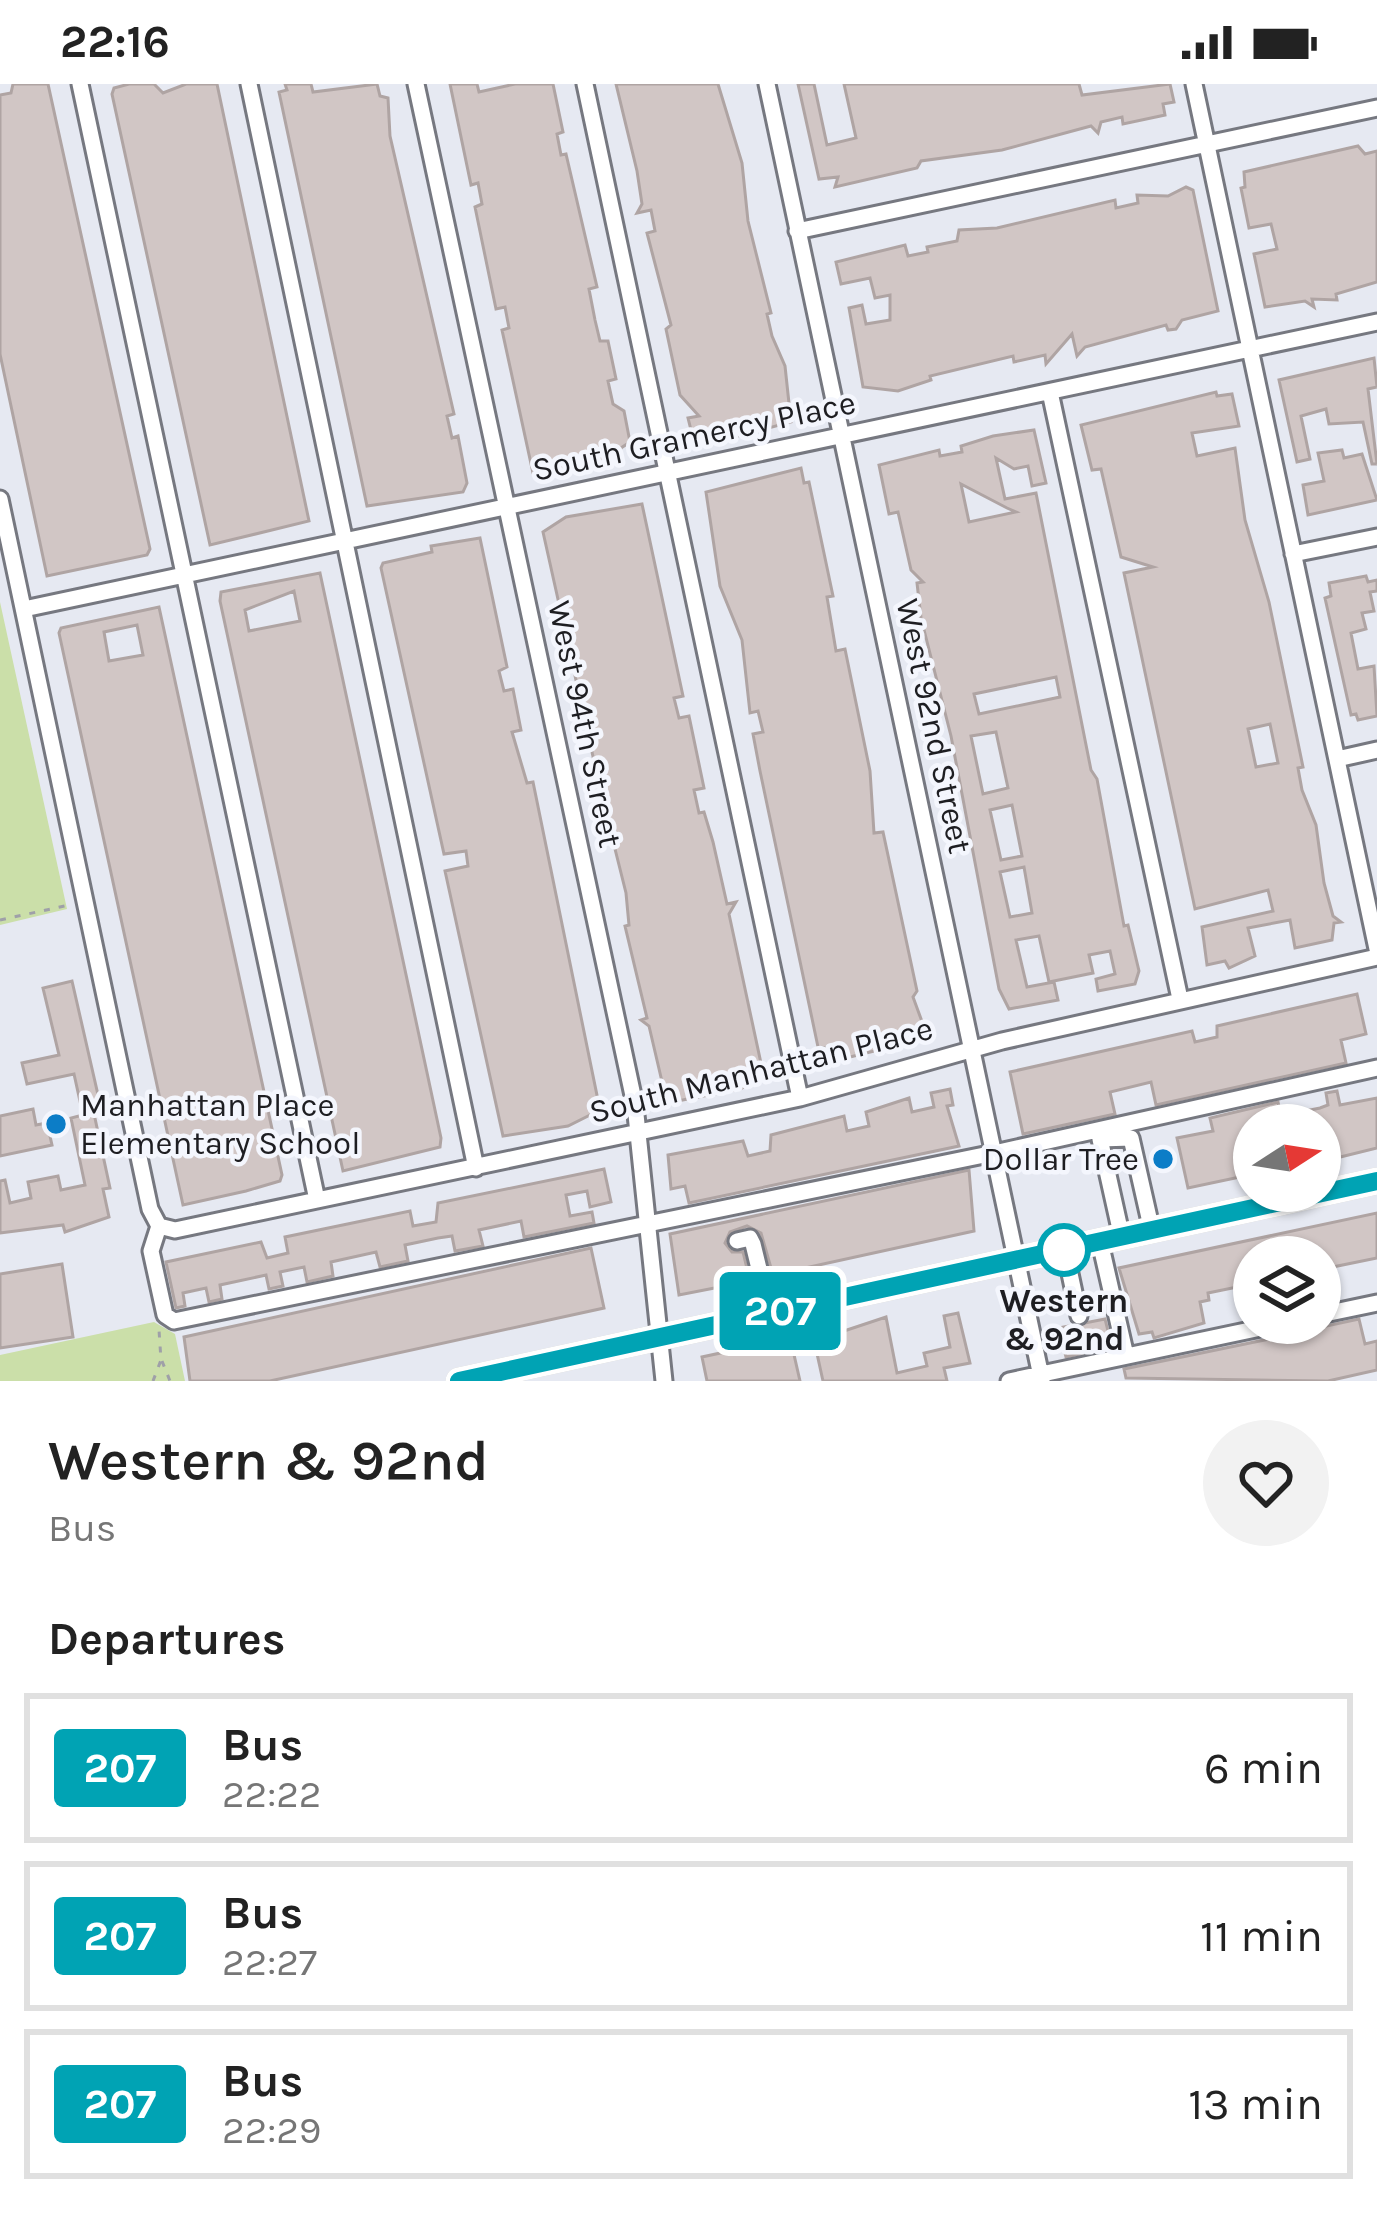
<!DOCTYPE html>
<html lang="en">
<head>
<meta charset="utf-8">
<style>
	:root { --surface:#fff; --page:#f2f2f2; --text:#222; --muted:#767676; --line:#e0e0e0 }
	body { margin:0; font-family:Karla,sans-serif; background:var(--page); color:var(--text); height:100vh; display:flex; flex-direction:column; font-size:45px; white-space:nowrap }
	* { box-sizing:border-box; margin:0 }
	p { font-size:39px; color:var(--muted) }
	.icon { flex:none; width:66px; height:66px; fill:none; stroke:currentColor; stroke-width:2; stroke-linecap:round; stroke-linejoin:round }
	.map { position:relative; height:1297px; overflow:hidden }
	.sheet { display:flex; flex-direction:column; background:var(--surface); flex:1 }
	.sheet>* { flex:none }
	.badge { padding:0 24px; border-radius:9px; font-size:42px; line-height:78px }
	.needle { width:78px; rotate:78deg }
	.buttons { position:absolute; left:1233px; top:1020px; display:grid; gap:24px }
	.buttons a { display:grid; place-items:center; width:108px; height:108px; border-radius:50%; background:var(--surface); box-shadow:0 3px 9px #0004; font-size:60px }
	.map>.badge { position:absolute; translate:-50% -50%; box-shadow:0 0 0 6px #fff }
	h2 { padding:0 48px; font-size:45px; line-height:108px }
	.round { display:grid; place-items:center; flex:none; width:126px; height:126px; border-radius:63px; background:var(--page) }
	.summary { display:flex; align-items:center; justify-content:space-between; height:204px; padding:0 48px }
	h1 { font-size:57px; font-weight:600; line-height:90px }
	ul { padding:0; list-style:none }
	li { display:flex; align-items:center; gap:36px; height:150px; margin:0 24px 18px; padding:0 24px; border:6px solid var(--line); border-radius:0px }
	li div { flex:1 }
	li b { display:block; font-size:45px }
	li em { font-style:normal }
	li .badge { min-width:132px; font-weight:700; text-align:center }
	.status { display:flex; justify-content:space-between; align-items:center; height:84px; padding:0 60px; background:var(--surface); direction:ltr }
	.status svg { height:33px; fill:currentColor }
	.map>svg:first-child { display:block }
	.green { fill:#cbdfa9 }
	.building { fill:#d1c6c5; stroke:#afa4a3; stroke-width:3; fill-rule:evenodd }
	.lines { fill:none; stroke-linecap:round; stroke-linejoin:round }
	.minor-casing { stroke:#767880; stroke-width:21 }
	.major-casing { stroke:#c9c9ca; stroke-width:27 }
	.path { stroke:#9fa0a8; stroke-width:3; stroke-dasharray:6 9; stroke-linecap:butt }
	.minor { stroke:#fff; stroke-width:15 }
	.major { stroke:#e99d9d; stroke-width:21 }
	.line-casing { stroke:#fff; stroke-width:27 }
	.line { stroke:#00a3b4; stroke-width:18 }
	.poi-dot { fill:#0c7dc7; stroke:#f4f6fd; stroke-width:4.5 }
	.stop-dot { fill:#fff; stroke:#00a3b4; stroke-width:6 }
	.labels { text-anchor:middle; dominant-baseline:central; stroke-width:9; stroke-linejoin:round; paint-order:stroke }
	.street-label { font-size:33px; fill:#1e1e22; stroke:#f4f6fd }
	.poi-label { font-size:33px; fill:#1e1e22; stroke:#f4f6fd; text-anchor:start }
	.stop-label { font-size:33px; font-weight:bold; fill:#1e1e22; stroke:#f4f6fd }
</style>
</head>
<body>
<div class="status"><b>22:16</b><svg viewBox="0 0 49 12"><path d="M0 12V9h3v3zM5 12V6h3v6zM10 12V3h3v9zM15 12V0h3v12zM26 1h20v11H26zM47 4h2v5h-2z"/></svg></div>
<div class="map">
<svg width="1377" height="1297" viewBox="0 0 1377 1297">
	<rect width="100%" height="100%" fill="#e6e9f2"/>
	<path class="green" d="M0,518l67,307 -67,16z
		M154,1238l21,12 10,47h-185v-26z"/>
	<path class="building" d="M13,0h35l102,465 -3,6 -100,21 -47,-222v-259l11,-2z
		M129,0h25l9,9 23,-9h31l92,437 -99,24 -98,-451 2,-6z
		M285,0h26l2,8 64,-8 3,12 8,2 2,38 64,278 -7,2 5,22 6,-2 9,47 -4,9 -96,14 -88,-414 8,-2z
		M450,0h27l2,8 36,-8h38l10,48 -6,2 4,21 5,-1 31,133 -8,2 6,31 5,21h8l8,38 -8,2 5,23 11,7 6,31 -9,6 -2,10 -75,18 -11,-3 -31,-143 7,-2 -4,-21 -9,2 -21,-102 7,-3 -4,-21 -7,2z
		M616,0h102l24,79 6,58 23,92 -4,1 5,22 13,30 6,56 -60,16 -1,-6 -27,6 -2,-10 -10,2 -3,-12 11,-2 -19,-21 -14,-66 5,-4 -24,-92 8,-2 -4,-21 -14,3 5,-9 -5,-33z
		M798,0h16l13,61 29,-7 -12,-54h235l3,11 88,-11 4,18 -11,2 2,11 -42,9 -1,-7 -21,5 -3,11 -7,-7 -89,24 -81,11 -4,7 -82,19 3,-10 -19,2z
		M1358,62l7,8 12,-3v131l-41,12 1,6 -25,-1 2,8 -9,-6 -40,6 -11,-53 23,-5 -6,-25 -22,4 -8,-40 4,-1 -1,-15z
		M1186,103l7,3 25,121 -36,9 -6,9 -8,1 -2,-5 -81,22 -8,9 -5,-22 -26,30 -1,-9 -31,7 -1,-6 -83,20 1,4 -33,11 -35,-4 -14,-79 13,-3 4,19 24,-4v-25l-15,3 -5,-20 -29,6 -5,-22 69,-17 3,11 20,-4 -1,-5 30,-6 2,-11 38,-2 118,-28 1,8 22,-5 -1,-8 31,1z
		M1374,274l3,29 -9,2 9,75h-5l-9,-42 -34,2 -3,-15 -25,7 9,43 -13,3 -18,-82z
		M1216,308l1,4 15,-2 7,32 -47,7 5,23 38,-8 10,72 24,82 34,165 -5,1 4,22 14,35 8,58 9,33 8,6 -7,1 -2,17 -37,8 -5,-28 -42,8 7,28 -26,12 -4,-7 -18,4 -5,-38 71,-16 -5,-21 -73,19 -71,-336 29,-6 -32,-10 -20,-88 -9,1 -11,-45zM1270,640l8,39 -22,4 -8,-38z
		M1034,346l12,53 -14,3 -4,-20 -14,3 -18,-11 9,41 31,-6 55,277 6,9 27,147 4,-1 11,46 -4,13 -37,7 -2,-12 19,-5 -5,-23 -21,4 4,18 -44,9 -10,-46 -23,4 11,47 27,-5 4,18 -49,9 -10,-20 -48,-253 -30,-118 -4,-35 6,-1 -12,-12 -13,-58 -9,2 -10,-49 60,-15 1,6 22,-4 -1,-6 32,-10zM961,400l46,24 9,4 -47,10zM1056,593l4,20 -81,17 -5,-20zM996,648l12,56 -25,6 -12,-58zM1012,721l10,51 -21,4 -11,-50zM1024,783l8,46 -22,4 -10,-45z
		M1342,366l2,8 18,-4 15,46 -69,15 -5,-30 21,-4 -6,-28z
		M801,384l3,15 5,-1 24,114 -6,1 9,54 9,-2 25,122 4,62 9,-1 34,159 -4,6 11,30 -12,3 3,11 -73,18 -6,-10 -18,-2 -58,-276 -7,-37 10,-2 -5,-21 -8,2 -8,-73 -22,-54 -14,-94z
		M642,420l41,192 -9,2 5,20 10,-2 15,72 -10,2 5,23 5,-1 9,30 14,62 9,-2 -7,12 33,154 -8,2 2,11 -16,8 -73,14 -18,-77 -8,-6 6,-2 -22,-92 4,-1 -3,-32 -21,-84 -8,2 5,-9 -6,-32 -53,-238 23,-15z
		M480,454l27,129 -8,4 5,20 9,-2 8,41 -9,2 15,51 6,-1 67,328 -32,16 -65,10 -58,-265 23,-5 -2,-15 -22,3 -63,-286 2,-5 49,-11 -1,-6z
		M320,489l121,565 -1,9 -97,24 -123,-570 1,-9zM294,507l6,30 -51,10 -4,-21z
		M1366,492l2,6 9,-2v11l-7,1 4,19 -12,2 4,16 -15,4 7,36 16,-3 3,50 -19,4 -2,-6 -5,1 -26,-117 6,-2 -2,-13z
		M159,523l123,568 -2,6 -34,10 -63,14 -124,-572 2,-5zM137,541l6,30 -34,6 -5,-29z
		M72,897l29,127 -8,1 17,79 -7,1 6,28 -44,15 -2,-7 -63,8v-52l5,-1 5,23 21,-5 -3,-16 30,-6 3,14 24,-5 -14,-67 12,-3 -9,-41 -47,10 -5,-21 37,-8 -16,-67z
		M1357,910l9,40 -25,6 5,23 -190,42 -5,-23 -41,10 5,22 -92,20 -13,-62 182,-41 3,11 22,-5v-11z
		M950,1005l3,16 -6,1 12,40 -270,57 -4,-17 -14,3 -3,-34 75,-14 5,15 22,-5 1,-16 73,-19 3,15 22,-5 -3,-14 43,-14 3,14 22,-5 -3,-14z
		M1337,1007l3,14 37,-7v50l-57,14v-37h-66v49l-66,14 -11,-50 36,-7 -3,-13 68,-16 3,14 39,-8 8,-3 -2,-12z
		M33,1025l3,16 11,-2 5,22 -52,11v-40z
		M604,1085l7,33 -21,5 -3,-16 -21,4 4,21 22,-4 2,11 -70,14 -3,-16 -42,9 4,16 -28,5 -3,-15 -14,2 -33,7 3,16 -28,6 -4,-15 -45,10 2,14 -26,6 -3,-15 -24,5 3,14 -14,3 -3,-14 -46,10 2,14 -13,3 -3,-14 -23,5 2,13 -9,2 -10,-46 95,-20 6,16 21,-5 -3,-16 125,-26 3,15 23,-4 2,-19z
		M969,1086l5,61 -201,44 -12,-42 -14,-7 -17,6 -5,11 7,9h11l7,29 -71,14 -9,-61z
		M1377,1129v45l-49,10 4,15 -12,3v-29h-66l-7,28 -39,8 1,7 -9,2 4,21 -50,15 -2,-6 -13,2 -20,-66z
		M591,1164l13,60 -334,73h-80l-6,-44z
		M62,1180l11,73 -73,11v-74z
		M958,1229l12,50 -26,5 3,13h-124l-11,-50 24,-5 2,7 48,-16 11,56 30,-7 -3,-13 26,-6 -6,-31z
		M1105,1235l7,28 -46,10 -7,-29z
		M1359,1235l6,25 12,-3v29l-49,11 -202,-3 -2,-9 169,-35 2,-7 17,-4 10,4z
		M776,1257l1,5h15l8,35h-93l-5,-24z"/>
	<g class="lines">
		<g class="minor-casing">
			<path id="minor" d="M80,0l237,1116
				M249,0l227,1084
				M416,0l219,1021 29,276
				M585,0l215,1014
				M767,0l275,1297
				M1194,0l183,865
				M797,147l580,-123
				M1050,308l130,607
				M0,415l150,710 9,17
				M1293,470l84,-17
				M24,525l1353,-287
				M1337,675l40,-9
				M159,1142l-8,25 14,64 9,6 820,-168 383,-85
				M159,1142l16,4 625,-132 202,-57 375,-84
				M1122,1154l-22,-99 31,-1 21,93
				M737,1157l13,-3 3,6 17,70
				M1100,1158l26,114
				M1065,1166l14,66
				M1320,1231l57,-12
				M1009,1297l275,-58"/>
		</g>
		<g class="major-casing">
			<path id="major" d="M459,1297l918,-200"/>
		</g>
		<path class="path" d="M0,836l69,-15
			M162,1277l8,20
			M153,1297l8,-21 -2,-30"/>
		<use href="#minor" class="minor"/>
		<use href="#major" class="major"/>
	</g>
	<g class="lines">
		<g class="line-casing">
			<path id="line" d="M459,1297l918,-200"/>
		</g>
		<use href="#line" class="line"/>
	</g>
	<g class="poi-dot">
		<circle cx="56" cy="1040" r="12"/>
		<circle cx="1163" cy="1075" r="12"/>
	</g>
	<circle class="stop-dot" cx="1064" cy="1166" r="24"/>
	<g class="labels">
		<g class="street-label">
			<text transform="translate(694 352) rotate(-12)">South Gramercy Place</text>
			<text transform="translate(585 640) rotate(78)">West 94th Street</text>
			<text transform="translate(934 642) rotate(78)">West 92nd Street</text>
			<text transform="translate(761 986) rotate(-14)">South Manhattan Place</text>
		</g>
		<g class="poi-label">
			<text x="80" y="1021">Manhattan Place<tspan x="80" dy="38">Elementary School</tspan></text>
			<text x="1139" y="1075" text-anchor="end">Dollar Tree</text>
		</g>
		<g class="stop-label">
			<text x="1064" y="1217">Western<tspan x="1064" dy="38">&amp; 92nd</tspan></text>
		</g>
	</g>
</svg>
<div class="buttons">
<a><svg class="needle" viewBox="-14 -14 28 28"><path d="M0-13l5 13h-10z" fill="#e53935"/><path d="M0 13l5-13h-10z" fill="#767676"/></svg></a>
<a><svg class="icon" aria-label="layers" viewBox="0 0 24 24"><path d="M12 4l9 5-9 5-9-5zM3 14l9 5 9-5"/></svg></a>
</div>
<b class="badge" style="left:780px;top:1227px;background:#00a3b4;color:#fff">207</b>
</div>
<section class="sheet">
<div class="summary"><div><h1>Western &amp; 92nd</h1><p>Bus</p></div><a class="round"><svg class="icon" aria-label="heart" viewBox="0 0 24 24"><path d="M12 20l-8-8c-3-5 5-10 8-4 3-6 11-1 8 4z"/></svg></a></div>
<h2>Departures</h2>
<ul>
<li><span class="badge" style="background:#00a3b4;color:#fff">207</span><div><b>Bus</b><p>22:22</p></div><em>6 min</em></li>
<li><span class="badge" style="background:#00a3b4;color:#fff">207</span><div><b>Bus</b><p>22:27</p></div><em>11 min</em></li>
<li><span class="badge" style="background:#00a3b4;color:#fff">207</span><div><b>Bus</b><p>22:29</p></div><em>13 min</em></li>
</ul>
</section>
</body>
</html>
